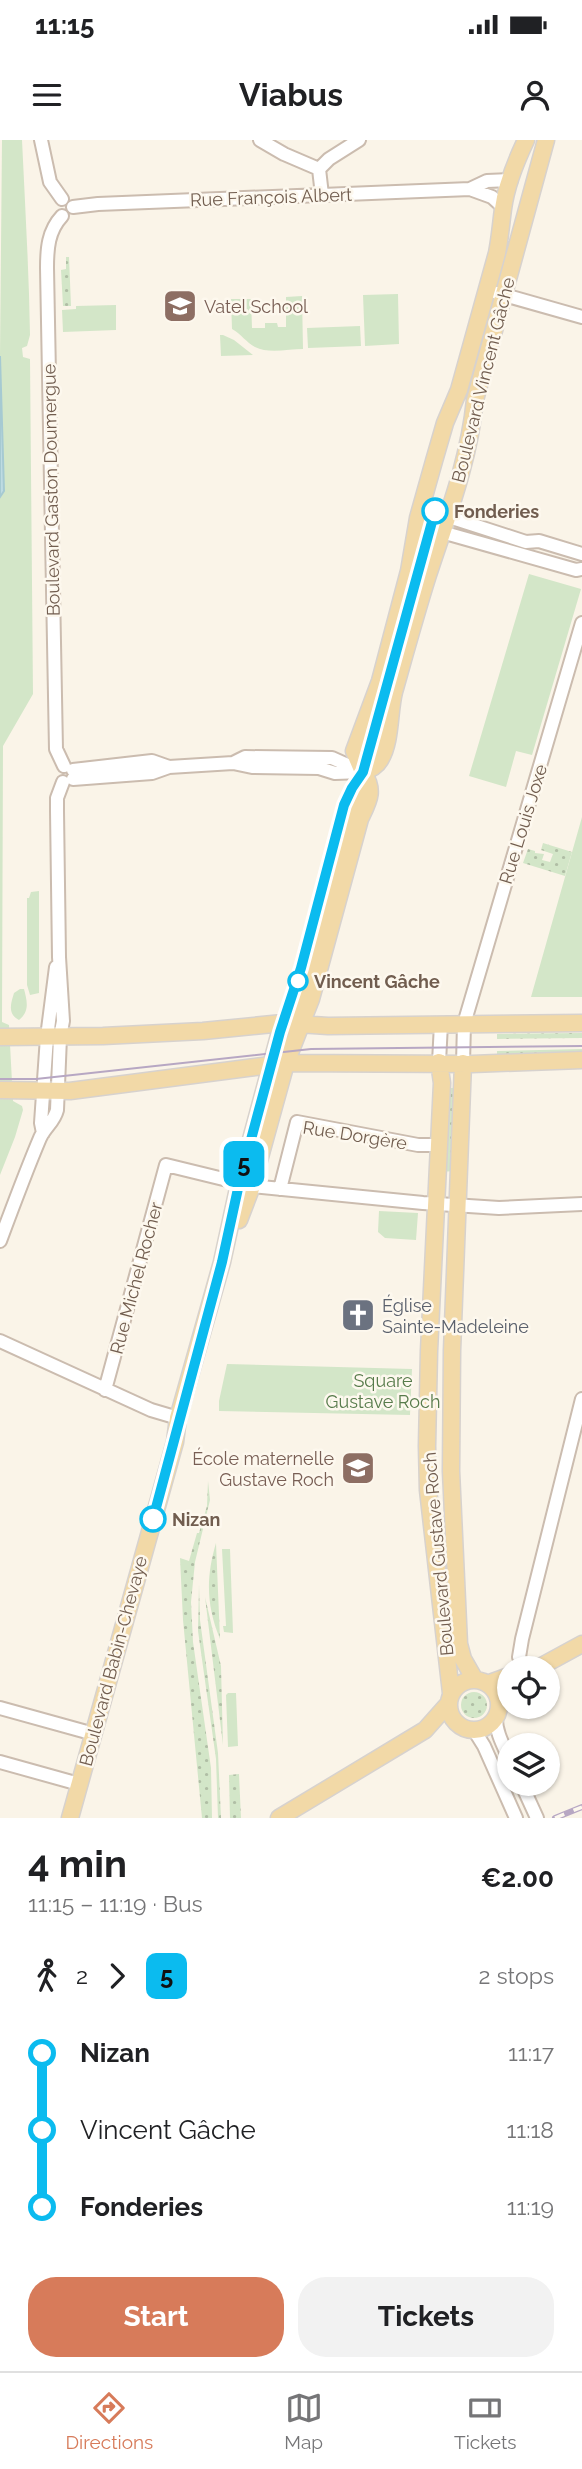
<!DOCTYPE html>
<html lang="en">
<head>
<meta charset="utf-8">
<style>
	:root { --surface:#fff; --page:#f2f2f2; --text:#202124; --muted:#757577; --line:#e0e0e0; --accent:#d77b5a }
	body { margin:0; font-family:Raleway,sans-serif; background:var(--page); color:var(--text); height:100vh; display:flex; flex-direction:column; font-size:26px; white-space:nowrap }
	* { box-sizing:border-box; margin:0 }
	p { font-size:23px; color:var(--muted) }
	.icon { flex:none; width:38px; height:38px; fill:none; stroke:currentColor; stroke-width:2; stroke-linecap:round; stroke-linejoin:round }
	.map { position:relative; height:1678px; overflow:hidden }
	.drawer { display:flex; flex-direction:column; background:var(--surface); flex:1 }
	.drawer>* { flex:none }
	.badge { padding:0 14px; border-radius:10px; font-size:24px; line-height:46px }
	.buttons { position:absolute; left:497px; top:1516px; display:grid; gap:14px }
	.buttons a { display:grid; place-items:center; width:63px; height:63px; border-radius:50%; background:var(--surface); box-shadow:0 2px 5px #0004; font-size:35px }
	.map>.badge { position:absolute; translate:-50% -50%; box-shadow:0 0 0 4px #fff }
	.legs { display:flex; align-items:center; gap:10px; height:77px; padding:0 28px; font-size:23px }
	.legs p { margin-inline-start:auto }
	.overview { display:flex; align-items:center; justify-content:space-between; height:119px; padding:0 28px }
	h1 { font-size:38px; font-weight:700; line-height:52px }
	.cta { display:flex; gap:14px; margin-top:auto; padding:14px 28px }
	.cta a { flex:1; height:80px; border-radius:28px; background:var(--accent); color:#fff; font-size:28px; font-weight:700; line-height:80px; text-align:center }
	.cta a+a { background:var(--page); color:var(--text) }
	ul { padding:0 28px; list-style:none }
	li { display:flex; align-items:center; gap:24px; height:77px; font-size:26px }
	li i { display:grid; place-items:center; width:10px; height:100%; margin:0 9px; background:currentColor }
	li i::after { content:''; width:18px; height:18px; margin:-9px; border:5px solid; border-radius:50%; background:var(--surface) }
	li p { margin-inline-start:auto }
	li:first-child i { background:linear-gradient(#0000 50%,currentColor 0) }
	li:last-child i { background:linear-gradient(currentColor 50%,#0000 0) }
	.status { display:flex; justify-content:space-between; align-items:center; height:49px; padding:0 35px; background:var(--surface); direction:ltr }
	.status svg { height:19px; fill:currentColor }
	header { display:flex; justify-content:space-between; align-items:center; height:91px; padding:0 28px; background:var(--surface); font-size:32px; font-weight:700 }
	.tabs { display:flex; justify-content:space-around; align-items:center; height:98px; border-top:2px solid var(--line); background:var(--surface); font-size:19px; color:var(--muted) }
	.tabs a { display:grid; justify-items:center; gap:4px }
	.tabs .current { color:var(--accent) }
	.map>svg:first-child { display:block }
	.grass { fill:url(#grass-dots) }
	.green { fill:#d3e6c8 }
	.water { fill:url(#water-ripples); stroke:#a6cad2; stroke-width:2 }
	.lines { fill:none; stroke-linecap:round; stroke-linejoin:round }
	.minor-casing { stroke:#cbbcaf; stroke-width:16 }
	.major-casing { stroke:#d7d2ce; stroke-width:19 }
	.minor { stroke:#fff; stroke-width:12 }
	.major { stroke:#f2d9a7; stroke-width:16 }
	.tram { stroke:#b7a7c3; stroke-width:2 }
	.rail-casing { stroke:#b7a7c3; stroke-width:6 }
	.rail { stroke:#fdf8ee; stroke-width:3.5; stroke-dasharray:10; stroke-linecap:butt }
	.line-1-casing { stroke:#fff; stroke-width:16 }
	.line-1 { stroke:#0bbbef; stroke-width:10 }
	.stop-1-dot { fill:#fff; stroke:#0bbbef; stroke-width:3.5 }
	.labels { text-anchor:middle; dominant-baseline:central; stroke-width:5; stroke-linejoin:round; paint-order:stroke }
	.street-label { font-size:18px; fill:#715d4f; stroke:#fdf8ee }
	.education-label { font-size:18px; fill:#785e54; stroke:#fdf8ee; text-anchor:start }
	.stop-label { font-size:18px; font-weight:bold; fill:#715d4f; stroke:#fdf8ee; text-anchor:start }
	.worship-label { font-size:18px; fill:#5b616d; stroke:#fdf8ee; text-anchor:start }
	.park-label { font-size:18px; fill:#577b4b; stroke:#fdf8ee }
</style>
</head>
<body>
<div class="status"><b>11:15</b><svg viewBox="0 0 49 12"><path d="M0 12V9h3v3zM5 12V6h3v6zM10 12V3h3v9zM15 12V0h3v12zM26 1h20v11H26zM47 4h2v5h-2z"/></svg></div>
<header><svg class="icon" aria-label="menu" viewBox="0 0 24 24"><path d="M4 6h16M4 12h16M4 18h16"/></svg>Viabus<svg class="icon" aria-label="person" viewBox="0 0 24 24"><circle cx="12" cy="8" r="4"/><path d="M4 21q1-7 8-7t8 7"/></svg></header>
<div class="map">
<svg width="582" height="1678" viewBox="0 0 582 1678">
	<defs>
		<pattern id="grass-dots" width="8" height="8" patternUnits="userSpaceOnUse" patternTransform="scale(1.75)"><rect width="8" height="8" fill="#d3e6c8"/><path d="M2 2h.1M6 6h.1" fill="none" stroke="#b0bea5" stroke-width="1.8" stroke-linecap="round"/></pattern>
		<pattern id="water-ripples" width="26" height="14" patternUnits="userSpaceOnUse" patternTransform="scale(1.75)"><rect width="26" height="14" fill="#bedbe2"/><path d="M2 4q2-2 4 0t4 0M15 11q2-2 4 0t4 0" fill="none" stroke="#9fb5ba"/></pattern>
	</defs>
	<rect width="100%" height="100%" fill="#faf4e8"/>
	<path class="grass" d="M66,117h3l2,49h-8l-2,-36 5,-1z
		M543,703l29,9 -7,24 -42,-13 5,-14 7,2v2l9,1 -2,6 8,2 3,-8 -12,-4z
		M582,893v5l-85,1v-5z
		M582,909v5l-85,1v-4z
		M445,948h13l-4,83 -13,1z
		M208,1341l2,19 -15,62 -4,40 2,40 18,126 1,50h-10l-19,-198 -3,-62 9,3 8,-28h2l8,-27z
		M216,1403l4,96c-14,-34 -14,-62 -4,-96z
		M199,1445l1,35 18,133 3,65h-3l-2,-59 -18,-128z
		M205,1457l16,69 2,79z
		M461 1565a13 13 0 1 1 26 0a13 13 0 1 1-26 0Z
		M239,1634l2,44h-11l-1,-43z"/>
	<path class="green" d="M2,0h20c3,65 7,130 8,195l-3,11 -5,2 1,9 7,2 3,335 -30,52 -1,276 7,3 4,76 9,5 1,4 -8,27 -15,38v-678l4,-7 -4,-134z
		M398,154l1,50 -34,2 -2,-51z
		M302,156l1,53c-14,0 -35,5 -48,-2 -8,-4 -14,-13 -23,-18l-1,-30h20l1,29h13v-5h12l1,4h8v-30z
		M116,165v25l-53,2 -1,-22 14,-1v-3z
		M360,186l1,20 -53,2 -1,-20z
		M223,195l11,5 19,15 -32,1 -1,-21z
		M529,434l52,15 -49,166 -16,-4 -10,36 -37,-11z
		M582,677v180h-51z
		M39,751v102l-9,2 -3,-10v-87h2l2,-6z
		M20,849h4c3,12 6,22 -5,31 -12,-6 -8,-17 -5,-27z
		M379,1071l39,2 -2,27 -31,-2 -7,-6z
		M227,1224l185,5 -2,46 -191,-4v-10z
		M222,1409h8l3,84 -9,-1 -1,-6h3z
		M228,1553h8l2,53 -10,1 -2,-52z"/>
	<path class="water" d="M0,216l4,135 -4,6z"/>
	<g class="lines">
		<g class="minor-casing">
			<path id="minor" d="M41,0l9,42 12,17
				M260,0l24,14 35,15
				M319,29l10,-10 30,-19
				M319,29l3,26
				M470,49l17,-8 24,-1
				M73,67l25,-3 372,-15 22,8 11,10
				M62,76c-14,15 -15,33 -15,52l9,481 8,17
				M497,153l85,24
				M449,377l77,25 13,-1 43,13
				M417,383l14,6 145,41 6,-1
				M233,623l19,4 67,1 16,5 28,-1
				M73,630l79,-9 17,6
				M73,639l79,-6 17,-6 64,-4 12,-6 87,1 31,14
				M439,922l2,-38
				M463,923l1,-39 118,-401
				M43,993l-2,-10 6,-86 9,-70
				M280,1049l17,-67 121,23h20
				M0,1101c13,-35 26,-70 40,-103 5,-11 14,-16 17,-28l3,-73 3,-16 -4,-64 -2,-146v-13l6,-16
				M0,1201l151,69 27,8
				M105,1250l61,-225 86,21 171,17 76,5 83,-4
				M525,1528l-6,-11 3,-18 60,-240
				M0,1568l94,26
				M496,1576c-1,14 7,29 13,42
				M474,1590l10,16 32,72
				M0,1622l79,22
				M521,1643l16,35"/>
		</g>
		<g class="major-casing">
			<path id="major" d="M0,897l103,-1 100,-5 80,-8 45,3 254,-3
				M439,922l3,21 -13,268 -2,95 1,44 23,203
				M463,923l-11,288 -1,120 8,173 4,15 12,21
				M0,950l70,1 216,-28 186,1 110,-4
				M239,1080l13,-34 34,-123 25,-64 49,-180c9,-19 15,-28 3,-47 7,-3 13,-5 17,-12 11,-17 9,-48 14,-68 11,-39 22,-79 34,-117 19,-58 41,-114 47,-175l71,-260
				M538,1528l44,-24
				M449 1565a25 25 0 1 1 50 0a25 25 0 1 1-50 0Z
				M487,1544l22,-8
				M70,1678l105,-376 3,-24 44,-156 17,-78 41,-152 19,-35 57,-209 7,-16 -9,-21 26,-70 29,-110 9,-53 16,-57 11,-38 14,-33 38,-137c3,-15 4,-29 6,-44 3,-23 13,-48 23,-69
				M279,1678l146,-88 24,-27"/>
		</g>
		<use href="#minor" class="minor"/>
		<use href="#major" class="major"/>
		<path class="tram" d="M0,939h36l275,-30 271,-3"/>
		<g class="rail-casing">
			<path id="rail" d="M555,1678l27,-11"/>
		</g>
		<use href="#rail" class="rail"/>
	</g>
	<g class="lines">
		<g class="line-1-casing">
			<path id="line-1" d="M153,1379l69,-257 17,-78 41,-152 21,-64 43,-163 8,-17 11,-16 72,-261"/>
		</g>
		<use href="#line-1" class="line-1"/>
	</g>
	<defs>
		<g id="university-square" transform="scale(1.75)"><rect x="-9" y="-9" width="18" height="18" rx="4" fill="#8d6e63" stroke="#fdf8ee"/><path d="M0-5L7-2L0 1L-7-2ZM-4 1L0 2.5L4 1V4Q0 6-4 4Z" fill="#fff"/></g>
		<g id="church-square" transform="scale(1.75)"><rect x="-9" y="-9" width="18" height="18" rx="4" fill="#6b7280" stroke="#fdf8ee"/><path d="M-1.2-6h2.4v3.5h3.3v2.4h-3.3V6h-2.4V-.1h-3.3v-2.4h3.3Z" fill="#fff"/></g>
		<g id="school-square" transform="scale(1.75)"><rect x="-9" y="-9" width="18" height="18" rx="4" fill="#8d6e63" stroke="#fdf8ee"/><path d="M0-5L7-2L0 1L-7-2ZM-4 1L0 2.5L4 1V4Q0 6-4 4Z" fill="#fff"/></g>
	</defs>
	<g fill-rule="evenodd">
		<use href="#university-square" x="180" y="166"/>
		<use href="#church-square" x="358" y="1175"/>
		<use href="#school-square" x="358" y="1328"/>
	</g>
	<g class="stop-1-dot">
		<circle cx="435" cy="371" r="12"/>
		<circle cx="298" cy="841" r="9"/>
		<circle cx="153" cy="1379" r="12"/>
	</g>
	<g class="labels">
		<g class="street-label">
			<text transform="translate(271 57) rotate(-2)">Rue François Albert</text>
			<text transform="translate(483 240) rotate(-76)">Boulevard Vincent Gâche</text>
			<text transform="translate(51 350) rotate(-91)">Boulevard Gaston Doumergue</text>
			<text transform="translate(523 684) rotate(-73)">Rue Louis Joxe</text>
			<text transform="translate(355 995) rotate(9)">Rue Dorgère</text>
			<text transform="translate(136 1138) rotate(-75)">Rue Michel Rocher</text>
			<text transform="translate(438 1414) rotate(-95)">Boulevard Gustave Roch</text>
			<text transform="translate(113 1521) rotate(-75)">Boulevard Babin-Chevaye</text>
		</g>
		<g class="education-label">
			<text x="204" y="166">Vatel School</text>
			<text x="334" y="1318" text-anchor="end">École maternelle<tspan x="334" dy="21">Gustave Roch</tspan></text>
		</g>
		<g class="stop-label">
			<text x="454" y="371">Fonderies</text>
			<text x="314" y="841">Vincent Gâche</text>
			<text x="172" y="1379">Nizan</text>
		</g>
		<g class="worship-label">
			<text x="382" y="1165">Église<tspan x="382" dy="21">Sainte-Madeleine</tspan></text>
		</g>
		<g class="park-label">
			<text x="383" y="1240">Square<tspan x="383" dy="21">Gustave Roch</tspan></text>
		</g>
	</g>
</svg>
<div class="buttons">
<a><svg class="icon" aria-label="locate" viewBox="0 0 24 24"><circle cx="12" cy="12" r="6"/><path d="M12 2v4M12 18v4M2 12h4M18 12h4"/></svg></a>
<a><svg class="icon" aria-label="layers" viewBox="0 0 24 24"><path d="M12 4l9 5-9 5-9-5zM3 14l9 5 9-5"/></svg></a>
</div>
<b class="badge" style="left:244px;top:1024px;background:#0bbbef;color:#111">5</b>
</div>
<section class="drawer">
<div class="overview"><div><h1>4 min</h1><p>11:15 – 11:19 · Bus</p></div><b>€2.00</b></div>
<div class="legs"><svg class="icon" aria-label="walk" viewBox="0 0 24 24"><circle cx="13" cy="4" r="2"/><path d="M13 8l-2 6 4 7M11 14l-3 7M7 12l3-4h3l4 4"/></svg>2<svg class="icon" aria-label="forward" viewBox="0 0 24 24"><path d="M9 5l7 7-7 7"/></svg><b class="badge" style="background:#0bbbef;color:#111">5</b><p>2 stops</p></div>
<ul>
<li><i style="color:#0bbbef"></i><b>Nizan</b><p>11:17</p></li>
<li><i style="color:#0bbbef"></i><span>Vincent Gâche</span><p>11:18</p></li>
<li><i style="color:#0bbbef"></i><b>Fonderies</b><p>11:19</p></li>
</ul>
<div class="cta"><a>Start</a><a>Tickets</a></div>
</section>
<nav class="tabs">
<a class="current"><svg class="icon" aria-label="directions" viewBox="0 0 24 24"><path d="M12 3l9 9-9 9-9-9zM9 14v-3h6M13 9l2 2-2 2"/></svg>Directions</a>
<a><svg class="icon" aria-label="map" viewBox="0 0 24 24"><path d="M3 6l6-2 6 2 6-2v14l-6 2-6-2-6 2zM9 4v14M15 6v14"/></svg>Map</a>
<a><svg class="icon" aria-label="tickets" viewBox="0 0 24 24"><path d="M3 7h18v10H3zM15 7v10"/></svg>Tickets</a>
</nav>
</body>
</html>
